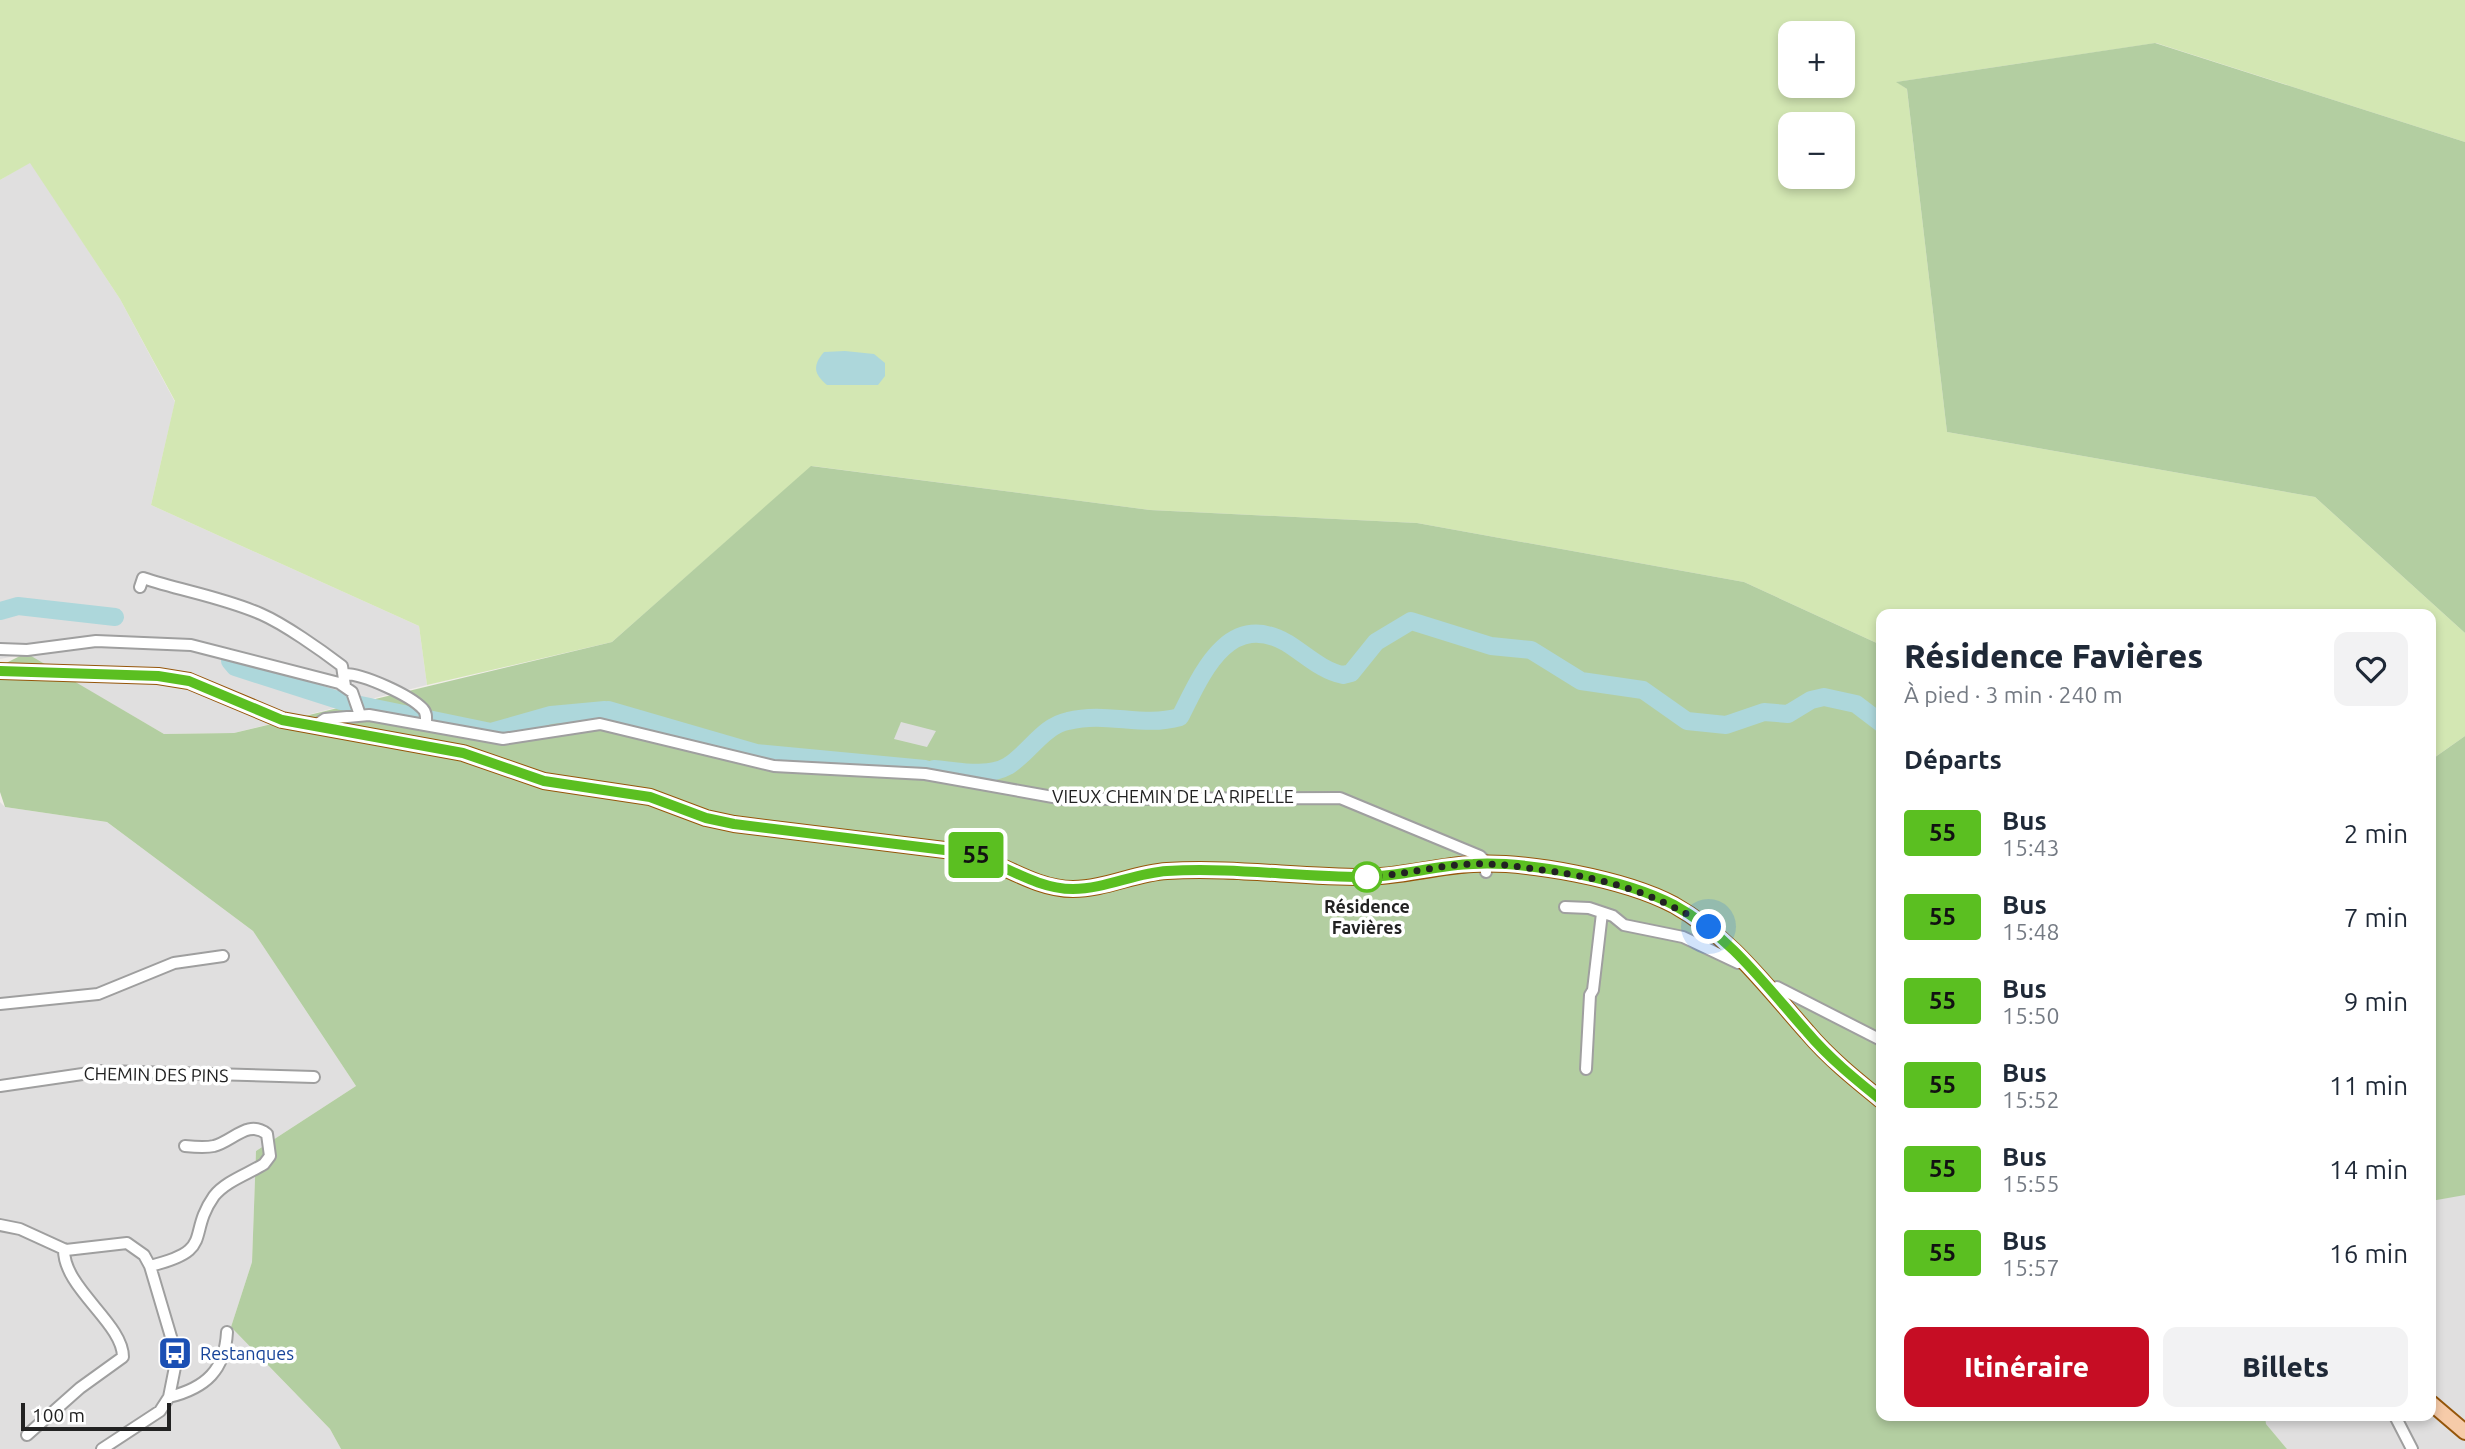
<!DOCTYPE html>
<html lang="fr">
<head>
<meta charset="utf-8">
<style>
	:root { --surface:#fff; --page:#f2f2f3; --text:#1f2937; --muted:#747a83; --accent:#c60d24 }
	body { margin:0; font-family:Ubuntu,sans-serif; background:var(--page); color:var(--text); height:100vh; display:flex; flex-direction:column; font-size:26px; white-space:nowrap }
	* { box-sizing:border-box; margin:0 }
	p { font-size:23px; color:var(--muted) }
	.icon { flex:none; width:38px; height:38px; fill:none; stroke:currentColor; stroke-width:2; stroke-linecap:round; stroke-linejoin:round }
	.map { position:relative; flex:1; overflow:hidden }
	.panel { position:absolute; left:1876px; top:609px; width:560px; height:812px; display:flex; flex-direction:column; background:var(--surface); border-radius:14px; box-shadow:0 4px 10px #0003 }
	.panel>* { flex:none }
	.badge { padding:0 14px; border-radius:5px; font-size:24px; line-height:46px }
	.controls { position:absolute; left:1778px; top:21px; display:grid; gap:14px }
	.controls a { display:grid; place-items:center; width:77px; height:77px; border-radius:14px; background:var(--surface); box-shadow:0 4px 10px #0003; font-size:35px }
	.scale { position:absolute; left:21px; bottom:18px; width:150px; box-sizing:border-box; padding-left:7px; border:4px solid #222; border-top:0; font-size:19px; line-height:24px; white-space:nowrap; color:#222; -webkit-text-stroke:5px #fff; paint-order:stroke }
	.you { position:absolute; width:35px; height:35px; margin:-18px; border:5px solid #fff; border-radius:50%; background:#1a73e8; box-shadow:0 0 0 10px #1a73e833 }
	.map>.badge { position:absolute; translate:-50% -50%; box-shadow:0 0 0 4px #fff }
	h2 { padding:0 28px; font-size:26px; line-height:63px }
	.round { display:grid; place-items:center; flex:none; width:74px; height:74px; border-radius:14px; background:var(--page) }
	.summary { display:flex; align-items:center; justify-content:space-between; height:119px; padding:0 28px }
	h1 { font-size:33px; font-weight:800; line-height:52px }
	.primary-button { display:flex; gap:14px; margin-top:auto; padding:14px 28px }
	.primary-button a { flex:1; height:80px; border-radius:14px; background:var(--accent); color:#fff; font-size:28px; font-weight:800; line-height:80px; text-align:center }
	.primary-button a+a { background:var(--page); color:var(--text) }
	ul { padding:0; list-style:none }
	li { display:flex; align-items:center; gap:21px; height:84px; padding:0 28px }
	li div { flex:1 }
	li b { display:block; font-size:26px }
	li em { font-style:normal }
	li .badge { min-width:77px; font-weight:700; text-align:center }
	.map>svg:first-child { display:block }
	.residential { fill:#e0dfdf }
	.grass { fill:#d3e7b3; fill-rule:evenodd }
	.forest { fill:#b3cea1 }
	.parking { fill:#dedede }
	.water { fill:#add7db }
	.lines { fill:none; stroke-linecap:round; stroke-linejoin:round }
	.river { stroke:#add7db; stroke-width:18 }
	.minor-casing { stroke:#9f9f9f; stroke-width:14 }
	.major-casing { stroke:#95560a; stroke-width:18 }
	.minor { stroke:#fff; stroke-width:10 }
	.major { stroke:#f6cba9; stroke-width:14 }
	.line-casing { stroke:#fff; stroke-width:16 }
	.line { stroke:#5bbf21; stroke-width:10 }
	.walk { stroke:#222; stroke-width:7; stroke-dasharray:0 12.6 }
	.stop-dot { fill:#fff; stroke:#5bbf21; stroke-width:3.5 }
	.labels { text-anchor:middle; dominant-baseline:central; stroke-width:7; stroke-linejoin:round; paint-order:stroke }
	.street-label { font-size:18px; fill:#222; stroke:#fff }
	.stop-label { font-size:18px; font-weight:bold; fill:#222; stroke:#fff }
	.transit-label { font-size:18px; fill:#164399; stroke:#fff; text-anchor:start }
</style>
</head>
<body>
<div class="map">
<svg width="2465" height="1449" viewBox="0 0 2465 1449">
	<rect width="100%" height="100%" fill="#f1ede9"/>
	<path class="residential" d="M30,162l90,137 55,103 -24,103 268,121 8,59 -193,48 -70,1 -138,-80 -26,5v-479z
		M0,802l5,5 102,15 146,109 103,155 -100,65 -4,111 -21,65 99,102 11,20h-341z
		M2462,1194l3,1v254h-178l-22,-26v-7h166v-215z"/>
	<path class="grass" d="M0,0h2465v142l-309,-99 -259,39 10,7 40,343 368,65 150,136v103l-34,24v-146h-550v31l-137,-63 -327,-59 -267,-13 -338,-44 -200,176 -185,43 -8,-59 -268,-121 24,-104 -55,-102 -90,-136 -30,17zM1790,33h53v53h-53zM1790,124h53v53h-53z"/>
	<path class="forest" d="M2155,43l310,99v491l-150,-136 -368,-65 -40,-343 -11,-7z
		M811,466l339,44 267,13 327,59 137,63v771h384l1,8 21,25h-1946l-11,-20 -99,-102 21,-65 4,-111 100,-65 -103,-155 -146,-109 -102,-15 -5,-15v-126l26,-13 138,81 70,-1 378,-91z
		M2465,736v459l-34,6v-441z"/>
	<path class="parking" d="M901,722l35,9 -9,16 -33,-8z"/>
	<path class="water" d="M845,351l29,3 11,9v13l-7,9h-51c-13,-11 -15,-19 -3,-33z"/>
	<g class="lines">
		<path class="river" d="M0,611l18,-5 97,11
			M230,661l5,6 106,34 150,31 60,-17 54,-5
			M608,710l148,43 169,16
			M934,769c23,2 53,9 74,-3 21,-13 35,-40 60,-45 40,-10 73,7 112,-4 21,-41 47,-108 107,-74 18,11 35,28 56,32l8,-2 25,-31 35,-21 80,25 40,4 50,31 62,9 44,31 39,4 38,-13 24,2 23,-14 13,-3 32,7 25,19"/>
		<g class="minor-casing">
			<path id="minor" d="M140,587l3,-9c39,13 79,19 118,36 23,10 60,36 81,52l3,20
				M0,649l27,1 69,-9 95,4 148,38 13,9 8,23
				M345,674c18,0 65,21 78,35 4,4 3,10 3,16
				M313,727l12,-8 44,-4 134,24 97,-15 174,42 151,8 139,25 276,-1 140,58 5,5 1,11
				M1565,907l24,1 24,8 11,9 59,12 55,26 6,-4
				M1771,991l6,-4 104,53
				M0,1004l98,-10 76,-31 49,-7
				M1586,1069l4,-74 3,-5 9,-77
				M0,1086l103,-15 211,6
				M0,1225l20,4 46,21 61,-7 17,12 6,11 24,81 2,15 -7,35 -9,14 -58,38
				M150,1266c66,-16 36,-30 64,-70 12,-15 34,-22 50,-32l6,-8 -3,-22c-19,-15 -34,7 -53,12 -9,2 -19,1 -29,0
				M169,1397c37,-9 56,-27 58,-65
				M2395,1416l17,33
				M27,1435l53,-47 43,-31c0,-34 -60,-69 -59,-108"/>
		</g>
		<g class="major-casing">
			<path id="major" d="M0,671l158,5 31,5 93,39 181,33 81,28 106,16 56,21 28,6 235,29c34,11 67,36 104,36 32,0 62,-16 94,-18 65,-4 130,6 196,6 37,0 73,-11 110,-13 55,-3 152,15 201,41 55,31 92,81 133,127 22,26 48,47 74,68
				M2431,1403l34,29"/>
		</g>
		<use href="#minor" class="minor"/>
		<use href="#major" class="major"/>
	</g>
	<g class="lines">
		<g class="line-casing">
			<path id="line" d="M0,671l158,5 31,5 93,39 181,33 81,28 106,16 56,21 28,6 235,29c34,11 67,36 104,36 32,0 62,-16 94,-18 66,-4 130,6 196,6 37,0 73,-12 110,-13 55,-3 152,15 201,41 55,30 92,81 133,127 22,26 48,47 74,68"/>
		</g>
		<use href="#line" class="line"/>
		<path class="walk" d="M1367,877c36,-2 71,-12 107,-13 23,-1 46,3 69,6 66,9 109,22 166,57"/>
	</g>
	<defs>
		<g id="bus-square" transform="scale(1.75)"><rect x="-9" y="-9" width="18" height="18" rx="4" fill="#1a4fb4" stroke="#fff"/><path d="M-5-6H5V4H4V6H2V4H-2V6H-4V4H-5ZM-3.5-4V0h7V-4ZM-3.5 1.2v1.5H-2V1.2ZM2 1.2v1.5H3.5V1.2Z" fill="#fff"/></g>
	</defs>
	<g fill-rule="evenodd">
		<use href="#bus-square" x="175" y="1353"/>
	</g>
	<circle class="stop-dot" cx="1367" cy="877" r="14"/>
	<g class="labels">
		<g class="street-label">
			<text x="1173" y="796">VIEUX CHEMIN DE LA RIPELLE</text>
			<text transform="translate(156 1074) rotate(1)">CHEMIN DES PINS</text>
		</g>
		<g class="stop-label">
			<text x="1367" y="906">Résidence<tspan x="1367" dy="21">Favières</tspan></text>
		</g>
		<g class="transit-label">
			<text x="200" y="1353">Restanques</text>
		</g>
	</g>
</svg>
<div class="controls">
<a>+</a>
<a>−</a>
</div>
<div class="scale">100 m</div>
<div class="you" style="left:1709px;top:927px"></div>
<b class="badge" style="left:976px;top:855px;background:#5bbf21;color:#111">55</b>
<section class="panel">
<div class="summary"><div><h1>Résidence Favières</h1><p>À pied · 3 min · 240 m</p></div><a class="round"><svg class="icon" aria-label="heart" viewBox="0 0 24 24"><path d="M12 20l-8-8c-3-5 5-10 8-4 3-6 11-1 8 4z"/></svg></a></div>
<h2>Départs</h2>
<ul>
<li><span class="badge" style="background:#5bbf21;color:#111">55</span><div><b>Bus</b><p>15:43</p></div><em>2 min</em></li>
<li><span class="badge" style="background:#5bbf21;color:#111">55</span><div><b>Bus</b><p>15:48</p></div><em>7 min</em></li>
<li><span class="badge" style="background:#5bbf21;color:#111">55</span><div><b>Bus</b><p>15:50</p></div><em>9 min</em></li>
<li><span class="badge" style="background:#5bbf21;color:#111">55</span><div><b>Bus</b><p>15:52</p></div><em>11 min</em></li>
<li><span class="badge" style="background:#5bbf21;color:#111">55</span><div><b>Bus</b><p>15:55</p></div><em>14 min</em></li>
<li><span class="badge" style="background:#5bbf21;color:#111">55</span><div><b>Bus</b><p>15:57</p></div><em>16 min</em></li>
</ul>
<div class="primary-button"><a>Itinéraire</a><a>Billets</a></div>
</section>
</div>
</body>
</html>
